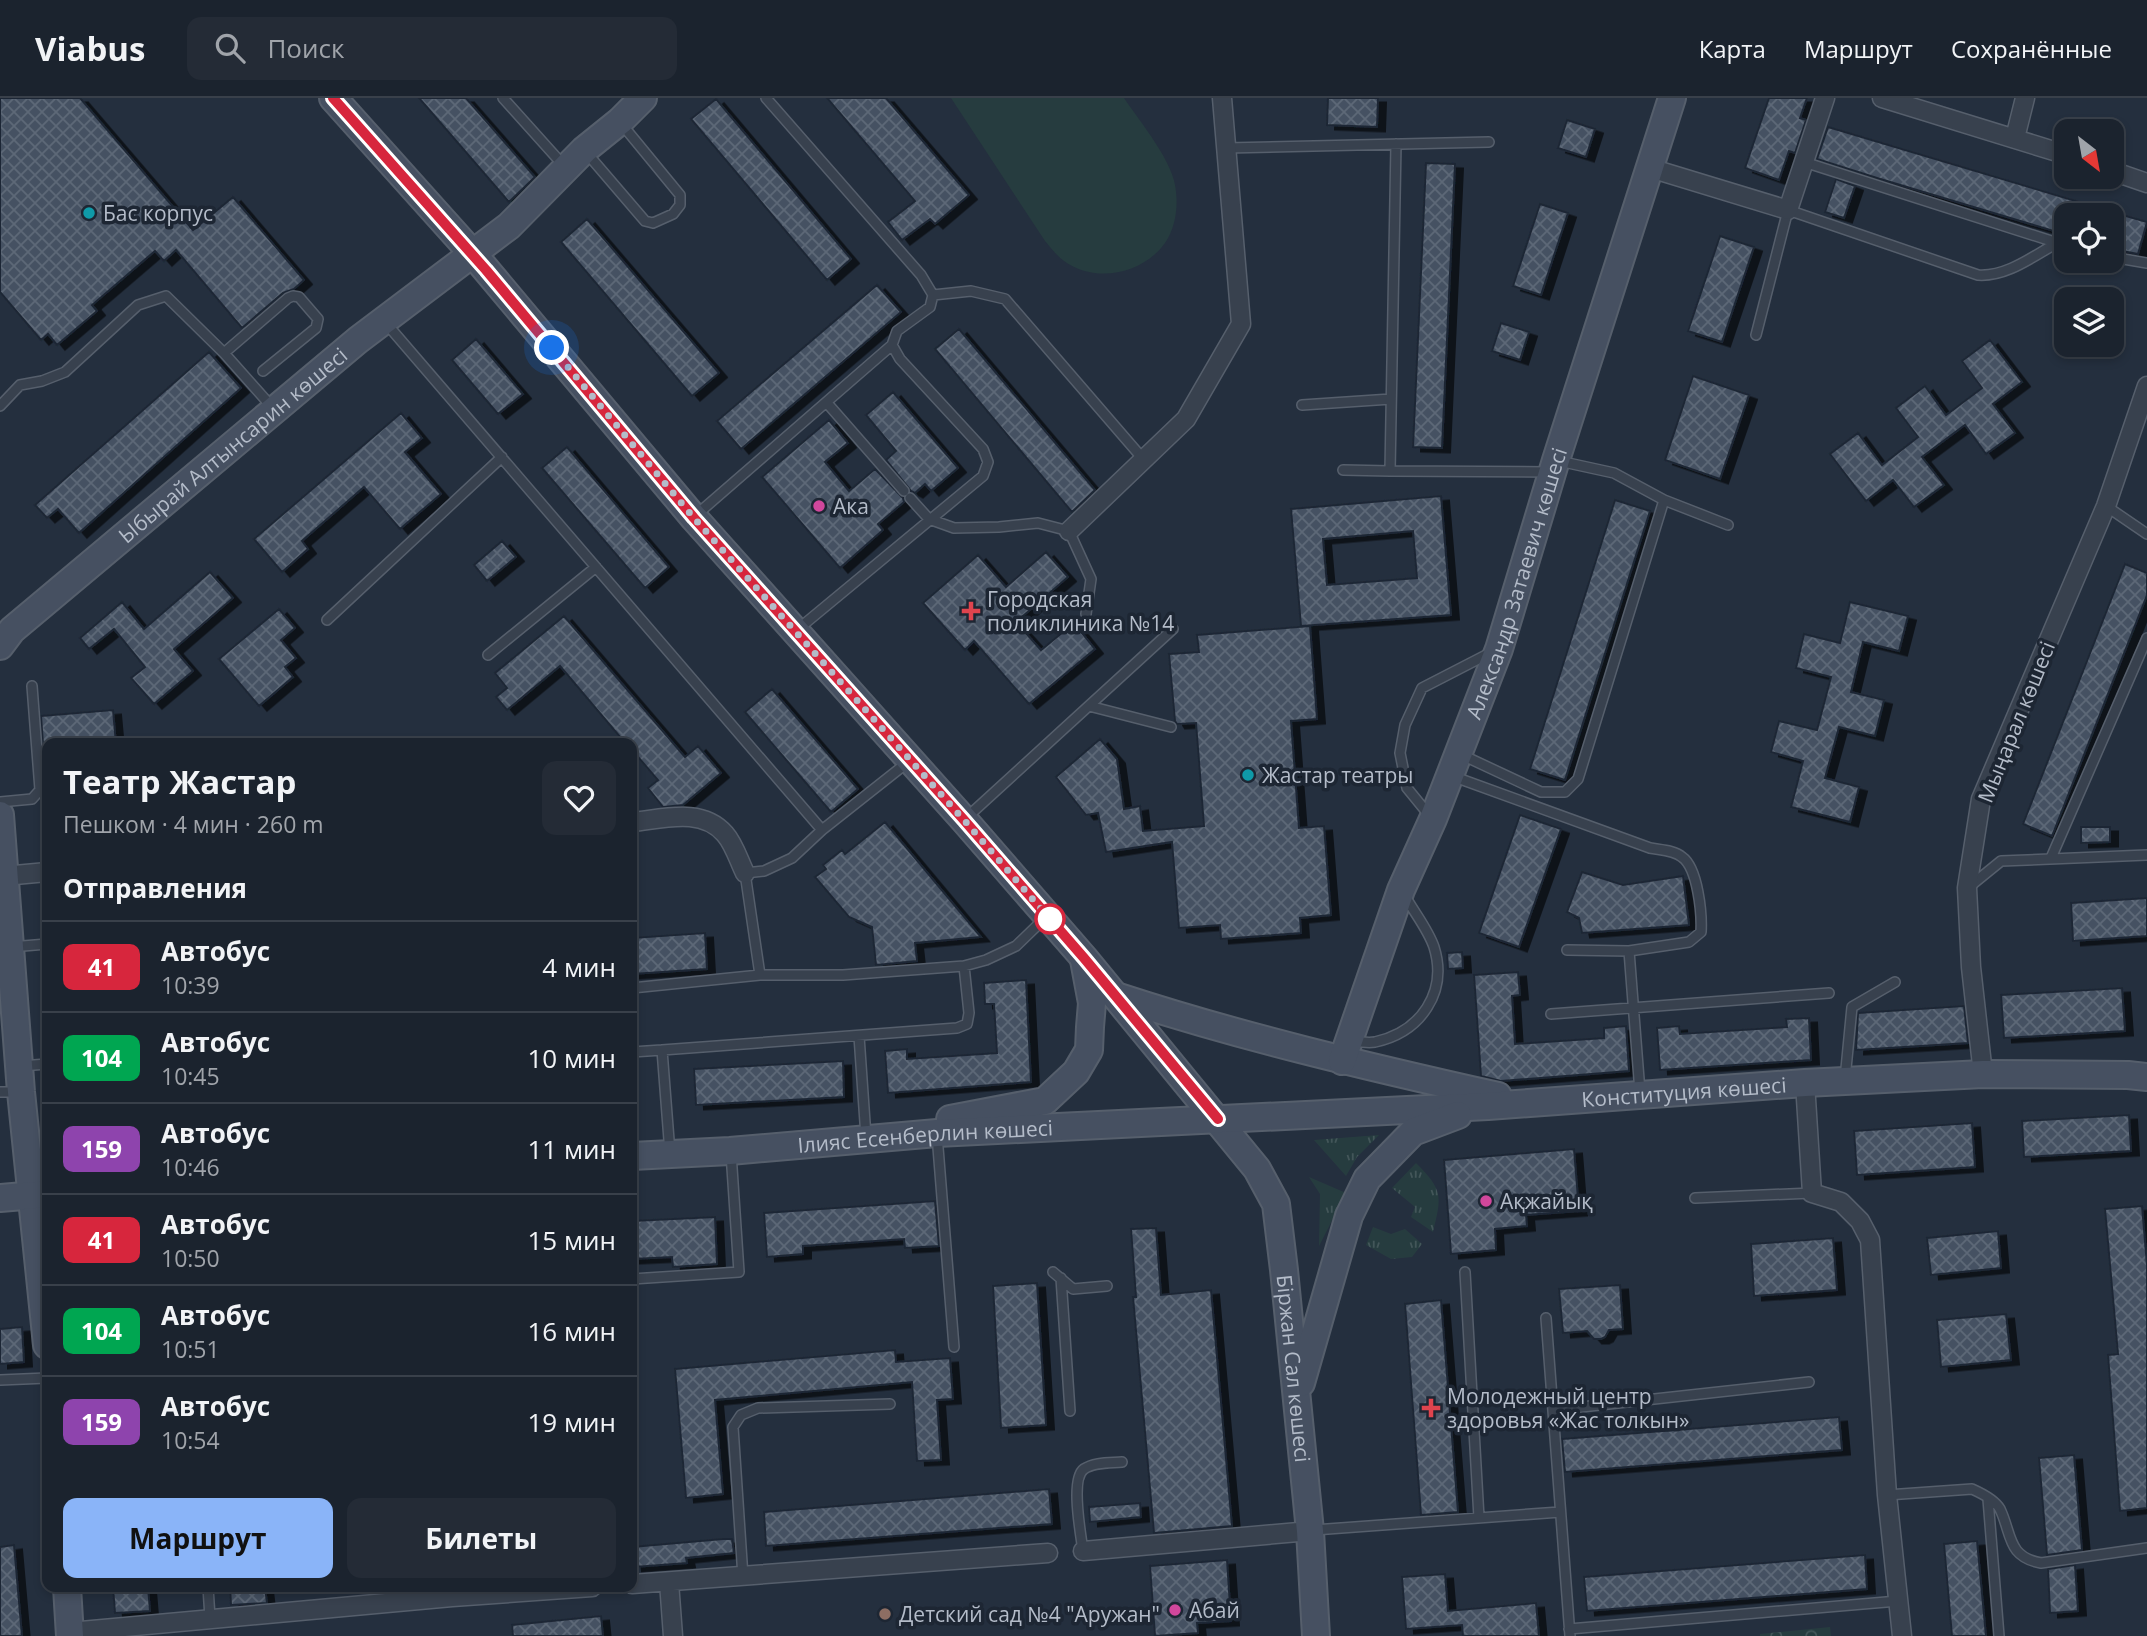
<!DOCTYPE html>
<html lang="ru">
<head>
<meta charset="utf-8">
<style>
	:root { --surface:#1b232e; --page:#242b36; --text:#f1f3f6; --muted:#a0a4aa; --line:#39404a; --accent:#8ab4f8 }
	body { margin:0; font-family:"Open Sans",sans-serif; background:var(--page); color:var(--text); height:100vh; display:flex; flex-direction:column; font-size:26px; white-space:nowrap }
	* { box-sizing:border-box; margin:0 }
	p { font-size:23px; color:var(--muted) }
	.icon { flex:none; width:38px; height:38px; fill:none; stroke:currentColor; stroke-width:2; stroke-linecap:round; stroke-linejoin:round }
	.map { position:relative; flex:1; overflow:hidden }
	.details { position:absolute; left:42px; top:640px; width:595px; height:854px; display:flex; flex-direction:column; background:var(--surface); border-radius:14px; box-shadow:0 4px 10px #0003,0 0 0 2px var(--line) }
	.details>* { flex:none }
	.badge { padding:0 14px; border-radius:10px; font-size:24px; line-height:46px }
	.needle { width:46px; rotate:149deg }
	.fabs { position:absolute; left:2054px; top:21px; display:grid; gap:14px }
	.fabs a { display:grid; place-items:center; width:70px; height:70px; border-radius:14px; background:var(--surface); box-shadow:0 4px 10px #0003,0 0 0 2px var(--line); font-size:35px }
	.you { position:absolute; width:35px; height:35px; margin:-18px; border:5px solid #fff; border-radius:50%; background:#1a73e8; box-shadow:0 0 0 10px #1a73e833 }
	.map>.badge { position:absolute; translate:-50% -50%; box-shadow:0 0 0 4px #fff }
	h2 { padding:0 21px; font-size:26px; line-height:63px }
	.round { display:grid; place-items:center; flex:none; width:74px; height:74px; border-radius:14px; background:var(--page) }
	.overview { display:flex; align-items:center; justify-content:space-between; height:119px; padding:0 21px }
	h1 { font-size:33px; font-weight:700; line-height:52px }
	.cta { display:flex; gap:14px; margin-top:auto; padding:14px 21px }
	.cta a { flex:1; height:80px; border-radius:14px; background:var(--accent); color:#111; font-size:28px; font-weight:700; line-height:80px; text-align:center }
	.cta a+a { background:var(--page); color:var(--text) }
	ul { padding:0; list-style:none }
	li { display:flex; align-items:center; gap:21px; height:91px; padding:0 21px; border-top:2px solid var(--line) }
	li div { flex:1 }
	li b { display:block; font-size:26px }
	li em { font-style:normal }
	li .badge { min-width:77px; font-weight:700; text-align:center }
	header { display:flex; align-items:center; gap:42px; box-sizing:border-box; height:98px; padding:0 35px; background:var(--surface); border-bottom:2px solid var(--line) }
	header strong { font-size:33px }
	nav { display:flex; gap:38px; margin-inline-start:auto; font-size:24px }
	.search { width:490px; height:63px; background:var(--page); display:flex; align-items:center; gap:18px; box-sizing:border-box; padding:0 24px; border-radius:14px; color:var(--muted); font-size:26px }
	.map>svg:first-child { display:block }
	.grass { fill:url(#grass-tufts) }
	.park { fill:url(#park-crowns) }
	.pitch { fill:#263c3f }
	.building { fill:url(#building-cross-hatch); stroke:#1f2835; stroke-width:2; fill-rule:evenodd; filter:url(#shadow) }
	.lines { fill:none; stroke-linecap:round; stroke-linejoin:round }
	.lane-casing { stroke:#565f6c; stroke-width:12 }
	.street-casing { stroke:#565f6c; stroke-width:21 }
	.secondary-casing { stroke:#565f6c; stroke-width:30 }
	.lane { stroke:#38414e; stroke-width:9 }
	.street { stroke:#38414e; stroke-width:18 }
	.secondary { stroke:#465061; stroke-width:26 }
	.line-casing { stroke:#fff; stroke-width:16 }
	.line { stroke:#d7263d; stroke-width:10 }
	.walk { stroke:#b4bcc9; stroke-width:7; stroke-dasharray:0 12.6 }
	.culture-dot { fill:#0f9aa8; stroke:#1d2633; stroke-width:2.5 }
	.hotel-dot { fill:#d1479c; stroke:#1d2633; stroke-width:2.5 }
	.health-dot { fill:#e0444e; stroke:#1d2633; stroke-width:2.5 }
	.stop-dot { fill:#fff; stroke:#d7263d; stroke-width:3.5 }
	.education-dot { fill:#8d6e63; stroke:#1d2633; stroke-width:2.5 }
	.labels { text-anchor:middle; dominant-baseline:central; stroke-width:7; stroke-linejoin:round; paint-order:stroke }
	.poi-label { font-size:21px; fill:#b4bcc9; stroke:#1d2633; text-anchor:start }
	.street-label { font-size:21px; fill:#b4bcc9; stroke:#1d2633 }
</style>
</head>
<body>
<header>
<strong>Viabus</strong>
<div class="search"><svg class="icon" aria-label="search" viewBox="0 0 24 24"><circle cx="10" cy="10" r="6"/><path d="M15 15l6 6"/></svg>Поиск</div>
<nav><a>Карта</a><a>Маршрут</a><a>Сохранённые</a></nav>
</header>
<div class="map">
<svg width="2147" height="1538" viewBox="0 0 2147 1538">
	<defs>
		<pattern id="grass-tufts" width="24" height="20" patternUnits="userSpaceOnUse" patternTransform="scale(1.75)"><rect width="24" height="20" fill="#263c3f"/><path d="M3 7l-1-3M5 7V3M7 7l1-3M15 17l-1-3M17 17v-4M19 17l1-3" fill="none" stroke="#435659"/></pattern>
		<pattern id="park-crowns" width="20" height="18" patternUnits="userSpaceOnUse" patternTransform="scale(1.75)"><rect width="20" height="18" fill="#263c3f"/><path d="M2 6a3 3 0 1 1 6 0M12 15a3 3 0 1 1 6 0" fill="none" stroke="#435659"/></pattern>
		<pattern id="building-cross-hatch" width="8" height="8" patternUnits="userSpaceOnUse" patternTransform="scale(1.75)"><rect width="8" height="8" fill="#455162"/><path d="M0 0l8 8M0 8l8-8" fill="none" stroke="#5d6877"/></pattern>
		<filter id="shadow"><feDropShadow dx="8" dy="4.5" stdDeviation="0" flood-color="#0009"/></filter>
	</defs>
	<rect width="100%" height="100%" fill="#242f3e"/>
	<path class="grass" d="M1379,1037l-22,22 -11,19 -32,-36z
		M1416,1065c27,27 26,33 17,69l-22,-15 4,-10 -23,-19z
		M1309,1079l37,16 -27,53 1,-52z
		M1373,1129l18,7 14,-5 17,15 -10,13 -21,2 -25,-14z"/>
	<path class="park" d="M1830,1529l1,9h-71v-2z"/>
	<path class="pitch" d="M951,0h173c16,24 51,65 52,94 2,17 -1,37 -11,51 -22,31 -70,41 -101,18 -7,-5 -13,-13 -19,-20z"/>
	<path class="building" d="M0,0h80l113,132 40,-33 71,83 -10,9 -11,4 -41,35 -66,-78 -12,11 -9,-10 -63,54 5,6 -40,34 -9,-11 -7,6 -41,-48z
		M419,0h47l69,79 -26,25z
		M827,0h59l83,97 -34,29 -5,-5 -28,21 -14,-18 27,-21z
		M1328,0h50l-1,29 -50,-2z
		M1769,0h38l-7,20 6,2 -11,33 -6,-2 -10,29 -34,-12z
		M716,1l135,160 -24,21 -136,-161z
		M1567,22l28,9 -9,28 -28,-9z
		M1828,29l281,84v4h-42v20l-190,-57 -60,-19z
		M1426,65l29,1 -13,284 -29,-1z
		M1836,81l19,7 -11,32 -19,-6z
		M1540,106l28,9 -27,82 -28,-9z
		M2112,114l35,10 -9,32 -26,-5z
		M587,121l132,154 -27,23 -131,-154z
		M1720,138l34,11 -32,95 -34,-11z
		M877,187l24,27 -160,137 -24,-28z
		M1501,225l28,9 -9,28 -28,-9z
		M959,231l136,161 -23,22 -137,-163z
		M476,241l47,55 -25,20 -46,-54z
		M1990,242l32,42 -29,22 22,29 -29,21 -21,-29 -43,32 22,28 -30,22 -21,-27 -27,21 -36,-47 28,-21 24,32 36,-28 -22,-29 29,-22 21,29 36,-27 -20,-27z
		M209,254l32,36 -162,145 -21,-24 -11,9 -12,-13z
		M1693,278l56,19 -29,84 -55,-19z
		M893,294l65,76 -27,23 -6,-7 -10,9 -4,-2 -25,-31 10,-9 -30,-36z
		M401,315l21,25 -17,14 36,42 -41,35 -36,-42 -62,54 6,8 -26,23 -28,-33z
		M829,322l19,23 -23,19 24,29 26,-22 28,29 1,4 -26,22 5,6 -43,38 -78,-91z
		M567,349l102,120 -24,21 -103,-120z
		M1441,398l10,119 -150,11 -10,-117zM1413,433l4,47 -90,7 -4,-46z
		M1615,402l35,11 -85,269 -35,-11z
		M502,443l14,16 -29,24 -13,-16z
		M1046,454l22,25 -52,45 25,28 33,-27 21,26 -66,55 -55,-63 -9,9 -42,-47 55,-48 28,32z
		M2125,466l22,9v22l-95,241 -29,-12z
		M210,474l23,26 -59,51 19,22 -39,33 -23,-26 14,-11 -31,-38 -25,20 -9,-11 42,-36 22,27z
		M1850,504l58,14 -9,35 -36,-9 -12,50 33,8 -9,36 -36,-9 -14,51 34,9 -9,35 -59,-15 12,-46 -32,-9 8,-31 38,9 14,-53 -35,-9 8,-34 36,9z
		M279,511l16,19 -14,12 15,18 -11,9 8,10 -34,29 -40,-47z
		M564,518l121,141 13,-11 23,27 -38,32 -20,2 -15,-19 10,-8 -26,-30v-6h-6l-66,-78 -53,44 -11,-13 11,-9 -12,-15z
		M1310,528l7,93 -26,2 8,107 25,-2 7,89 -31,3 1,15 -80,6 -1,-14 -41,3 -7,-86 -66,10 -8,-39 -12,2 -30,-38 44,-38 17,20 7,50 16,-3 3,25 61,-5 -8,-103 -19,1 -2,-3 -6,-67 30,-2 -2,-17z
		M772,591l86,100 -27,23 -86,-100z
		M113,612l3,34h-73l-2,-28z
		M1520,717l41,14 -42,118 -40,-14z
		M885,724l96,115 -66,6 2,18 -41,4 -4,-38 -23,-10 -34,-40 11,-8 -3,-4 19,-15 3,4z
		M2081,729h29v15l-29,1z
		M1582,774l41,13 60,-9 6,49 -107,8 -3,-15 -12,-6z
		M2147,800v38l-74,5 -2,-38z
		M705,835l2,36 -75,5v-36z
		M1462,854l1,16 -15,1 -1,-16z
		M1518,874l2,23 -8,1 3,48 89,-6v-10l22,-2 3,45 -128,10 -20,-5 -7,-101z
		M1026,882l5,102 -143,11 -3,-42 22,-2v10l90,-6 -3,-49h-9l-1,-21z
		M2122,890l3,43 -121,7 -3,-43z
		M1964,908l4,37 -112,7 2,-37z
		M1809,920l2,42 -151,10 -3,-42 22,-2 1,8 107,-7 -1,-8z
		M843,963l1,36 -148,8 -2,-36z
		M2129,1017l2,36 -107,6 -2,-36z
		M1972,1025l3,44 -118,8 -3,-44z
		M1574,1051l5,62 -53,4 1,11 -32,3 1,21 -45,4 -7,-94z
		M935,1103l4,45 -34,2 -1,-9 -101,7v8l-36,3 -3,-44z
		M2142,1108l5,59v243l-27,3 -12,-156 10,-1 -13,-145z
		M715,1119l2,47 -44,3 -1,-10 -40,2v-38z
		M1156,1130l5,67 50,-5 21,236 -78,7 -21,-236h3l-5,-68z
		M1998,1133l3,37 -70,7 -4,-37z
		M1833,1140l4,52 -83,6 -3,-52z
		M1037,1185l9,142 -45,3 -8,-142z
		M1620,1187l3,44 -14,1 -4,7 -4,2h-7l-7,-8 -24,2 -4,-44z
		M1441,1202l17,212 -37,3 -16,-211z
		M2006,1216l5,46 -70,7 -4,-47z
		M22,1229l2,35 -24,2v-35z
		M895,1252l1,12 54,-4 3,41 -16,1 4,60 -24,1 -5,-79 -197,18 8,94 -37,4 -11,-129z
		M1839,1319l3,33 -277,22 -3,-33z
		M2074,1357l8,95 -35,5 -8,-97z
		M1049,1391l3,35 -286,22 -2,-34z
		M1140,1405l1,14 -51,5 -1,-15z
		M723,1441h9l2,14 -48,5 1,5 -53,4 -2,-20z
		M1977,1443l9,95h-34l-8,-92z
		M14,1447l8,91h-22v-89z
		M1865,1457l2,34 -280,22 -3,-34z
		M1227,1462l4,61 -34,2 1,10 -43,3 -5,-70z
		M2075,1467l3,46 -28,2 -2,-44z
		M1445,1476l3,37 88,-8 3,33h-76l-1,-11 -56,4 -4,-52z
		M113,1489h35l2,24 -35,2z
		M230,1489h35l2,16 -36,2z
		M601,1518l2,20h-90l-1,-11z"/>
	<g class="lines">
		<g class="lane-casing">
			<path id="lane" d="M503,0l62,69
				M766,0l155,177 12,20 -3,12 -33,24 -5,14 8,14 83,90 5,13 -5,14 -186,154
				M1396,46l-6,327 158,1
				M1226,50l263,-6
				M585,53l60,70 8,2 20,-9 7,-9v-10l-60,-73
				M1804,64l263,84
				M2112,159l35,6
				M933,197l38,-4 34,8 139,161
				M385,224l437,508
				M1756,237l32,-125 190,65c28,2 54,-18 79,-32
				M224,255l64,-55 5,-2 6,1 19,22 -2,9 -53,43
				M827,305l77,88
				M1302,307l89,-6
				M0,308l20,-21 22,-4 23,-9 73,-67 28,-9 58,57 48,54
				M1559,363l55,12 50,27
				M1343,372l47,1
				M910,400l19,21 25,9 45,-1 39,-4 31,8 22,48 -5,35
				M2106,408l41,28
				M695,418l197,-171
				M327,522l175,-163
				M488,557l108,-88
				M1089,608l82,21
				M1460,656l81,38h24l13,-13 86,-279 64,25
				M1452,678l198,72c10,2 24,2 32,9 16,11 20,57 19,75l-12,10 -60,9
				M0,704l32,-3 8,-9 -8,-104
				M1429,717l-22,-27 -7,-35 5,-28 17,-37 68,-35
				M965,721l208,-190
				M2051,760l96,-220
				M1969,789l32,-26 146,-6
				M11,849l36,-3
				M1567,852l62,1 11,141
				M760,877h83l121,-9 22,-6 30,-14 30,-29
				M632,890l128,-13 -15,-102 19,-2 28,-13 30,-28 86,-68
				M1551,916l278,-21
				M859,938l7,101
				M1353,943c7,1 16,2 22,1 46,-10 73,-50 59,-95 -6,-18 -21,-36 -30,-53
				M662,952l295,-22 10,-4 2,-11 -5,-47
				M632,954l30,-2 8,103
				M21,968l26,-2
				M1845,981l7,-72 43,-25
				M0,994h19
				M937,1037l17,212
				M1695,1100l117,-5
				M1053,1174l20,17 34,-3
				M1465,1174l14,246
				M1061,1180l9,133
				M632,1181l107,-7 -8,-119
				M1546,1220l24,318
				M0,1282l47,-2
				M1554,1312l255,-28
				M1887,1397l85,-6c9,4 23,11 28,20 12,25 7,48 41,54l106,-15
				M1988,1401l11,137
				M1314,1432l246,-18
				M1083,1453c-2,-16 -13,-72 1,-82 10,-7 26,-6 38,-7
				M743,1479l-10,-150 8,-12 17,-7 132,-4
				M208,1489l2,31
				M1569,1531l329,-28"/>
		</g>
		<g class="street-casing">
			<path id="street" d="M1882,0l185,57
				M2015,40l10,-40
				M1650,70l138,42 37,-112
				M2112,73l35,12
				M1069,433l117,-112 55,-95 -19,-226
				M632,724c31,-3 70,-15 93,12 9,10 14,27 20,39
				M4,778l43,-4
				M1983,976l-12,-107 -4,-79 14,-89 125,-293 41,-120
				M1805,985l7,110 29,9 19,19 10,19 17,255 15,141
				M1083,1453l227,-20
				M669,1484l4,54
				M632,1486l416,-31
				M70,1534l382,-35 140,-10"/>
		</g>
		<g class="secondary-casing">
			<g id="secondary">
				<path id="s1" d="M333,0l140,156 221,264 270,302 120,138 173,211 19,35 8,66 26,261 6,105"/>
				<path id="s2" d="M0,548l12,-16 346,-290 151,-114 75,-76 36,-29 23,-23"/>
				<path d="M0,717l21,277 26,253"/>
				<path d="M1116,898c125,41 253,71 382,100"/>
				<path id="s3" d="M1342,963l59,-171 32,-71 66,-170 57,-189 116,-362"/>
				<path d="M950,1021l95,-18 31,-29 13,-22 1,-23 2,-24 -8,-43"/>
				<path id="s4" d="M632,1058l98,-5 207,-18 551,-27 317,-23 178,-9 145,1 19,2"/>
				<path d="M0,1100l47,-4"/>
				<path d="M1301,1285l48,-167 18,-37 46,-47 45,-17"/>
				<path d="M67,1489l3,49"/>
			</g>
		</g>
		<use href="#lane" class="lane"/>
		<use href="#street" class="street"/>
		<use href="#secondary" class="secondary"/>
	</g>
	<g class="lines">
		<g class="line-casing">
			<path id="line" d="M333,0l153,172 208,248 270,302 120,138 134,161"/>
		</g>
		<use href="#line" class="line"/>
		<path class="walk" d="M552,250l142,170 270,302 86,99"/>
	</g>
	<g class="culture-dot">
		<circle cx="89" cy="115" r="7"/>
		<circle cx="1248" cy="677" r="7"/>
	</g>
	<g class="hotel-dot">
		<circle cx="819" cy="408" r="7"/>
		<circle cx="1486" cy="1103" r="7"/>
		<circle cx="1175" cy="1512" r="7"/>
	</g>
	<g class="health-dot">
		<path d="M967.5 502.5h7v7h7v7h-7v7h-7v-7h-7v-7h7z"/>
		<path d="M1427.5 1299.5h7v7h7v7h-7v7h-7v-7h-7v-7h7z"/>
	</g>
	<circle class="stop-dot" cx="1050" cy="821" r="14"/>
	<circle class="education-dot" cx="885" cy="1516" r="7"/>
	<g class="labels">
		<g class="poi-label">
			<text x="103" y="115">Бас корпус</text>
			<text x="833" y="408">Ака</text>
			<text x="987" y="501">Городская<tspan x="987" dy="24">поликлиника №14</tspan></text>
			<text x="1262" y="677">Жастар театры</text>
			<text x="1500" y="1103">Ақжайық</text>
			<text x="1447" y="1298">Молодежный центр<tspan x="1447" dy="24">здоровья «Жас толкын»</tspan></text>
			<text x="1189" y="1512">Абай</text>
			<text x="899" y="1516">Детский сад №4 "Аружан"</text>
		</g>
		<g class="street-label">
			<text stroke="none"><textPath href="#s2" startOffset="308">Ыбырай Алтынсарин көшесі</textPath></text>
			<text stroke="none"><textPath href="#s3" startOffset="509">Александр Затаевич көшесі</textPath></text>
			<text transform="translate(2016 624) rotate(-68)">Мыңарал көшесі</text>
			<text stroke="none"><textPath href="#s4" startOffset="1054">Конституция көшесі</textPath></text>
			<text stroke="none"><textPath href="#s4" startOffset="294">Ілияс Есенберлин көшесі</textPath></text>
			<text stroke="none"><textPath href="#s1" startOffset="1620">Біржан Сал көшесі</textPath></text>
		</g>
	</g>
</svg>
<div class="fabs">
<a><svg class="needle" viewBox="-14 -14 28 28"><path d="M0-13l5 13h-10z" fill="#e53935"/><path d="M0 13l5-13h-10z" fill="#a0a4aa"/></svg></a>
<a><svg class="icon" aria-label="locate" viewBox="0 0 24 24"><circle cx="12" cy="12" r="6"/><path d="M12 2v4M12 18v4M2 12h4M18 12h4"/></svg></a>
<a><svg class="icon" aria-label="layers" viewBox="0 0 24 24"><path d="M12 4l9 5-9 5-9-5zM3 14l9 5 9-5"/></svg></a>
</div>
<div class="you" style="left:552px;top:250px"></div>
<section class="details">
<div class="overview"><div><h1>Театр Жастар</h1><p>Пешком · 4 мин · 260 m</p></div><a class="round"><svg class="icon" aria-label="heart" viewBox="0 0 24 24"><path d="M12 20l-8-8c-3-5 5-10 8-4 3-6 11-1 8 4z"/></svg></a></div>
<h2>Отправления</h2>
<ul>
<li><span class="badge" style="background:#d7263d;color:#fff">41</span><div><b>Автобус</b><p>10:39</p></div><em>4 мин</em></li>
<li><span class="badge" style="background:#00a651;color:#fff">104</span><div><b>Автобус</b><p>10:45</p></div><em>10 мин</em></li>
<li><span class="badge" style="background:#8e44ad;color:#fff">159</span><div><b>Автобус</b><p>10:46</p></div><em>11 мин</em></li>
<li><span class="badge" style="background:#d7263d;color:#fff">41</span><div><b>Автобус</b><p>10:50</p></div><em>15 мин</em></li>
<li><span class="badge" style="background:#00a651;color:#fff">104</span><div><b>Автобус</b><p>10:51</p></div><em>16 мин</em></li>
<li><span class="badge" style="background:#8e44ad;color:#fff">159</span><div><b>Автобус</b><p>10:54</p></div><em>19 мин</em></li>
</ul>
<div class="cta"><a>Маршрут</a><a>Билеты</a></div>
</section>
</div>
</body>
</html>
